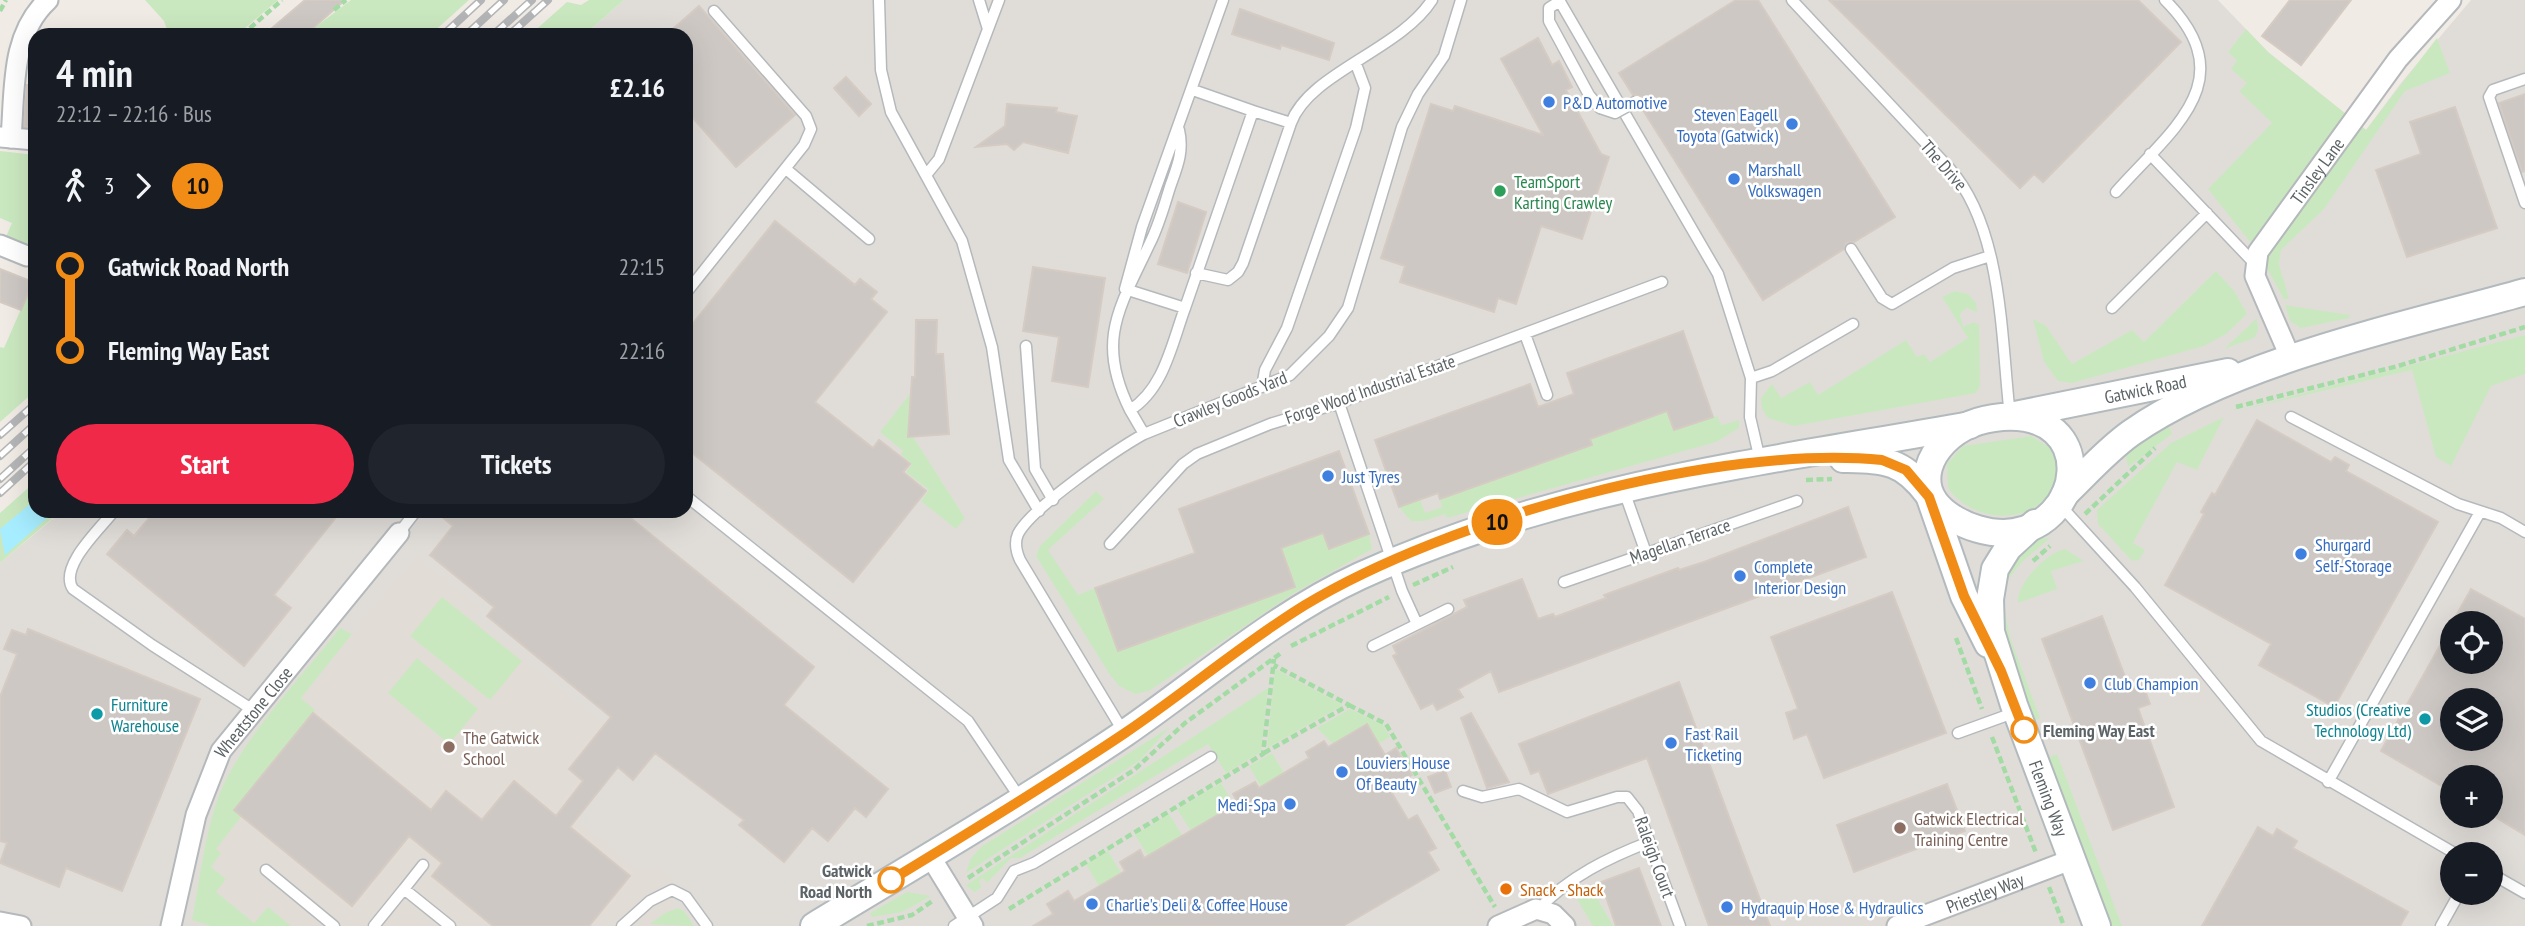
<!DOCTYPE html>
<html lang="en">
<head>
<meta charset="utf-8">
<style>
	:root { --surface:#171b24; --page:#20242c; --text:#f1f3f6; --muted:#9ea1a6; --accent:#f12948 }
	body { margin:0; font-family:"PT Sans Narrow",sans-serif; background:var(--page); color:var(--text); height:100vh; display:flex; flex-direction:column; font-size:26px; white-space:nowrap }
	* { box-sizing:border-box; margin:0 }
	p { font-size:23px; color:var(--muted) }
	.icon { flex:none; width:38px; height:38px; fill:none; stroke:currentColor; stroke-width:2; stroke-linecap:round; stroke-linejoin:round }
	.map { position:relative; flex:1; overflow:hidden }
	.side { position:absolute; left:28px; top:28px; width:665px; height:490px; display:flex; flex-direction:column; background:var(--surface); border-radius:21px; box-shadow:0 7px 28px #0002 }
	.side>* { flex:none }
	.badge { padding:0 14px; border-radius:23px; font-size:24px; line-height:46px }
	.fabs { position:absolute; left:2440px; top:611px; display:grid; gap:14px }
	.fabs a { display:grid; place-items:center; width:63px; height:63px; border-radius:50%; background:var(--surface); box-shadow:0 7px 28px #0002; font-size:35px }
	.map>.badge { position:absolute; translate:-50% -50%; box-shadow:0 0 0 4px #fff }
	.legs { display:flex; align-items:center; gap:10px; height:77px; padding:0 28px; font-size:23px }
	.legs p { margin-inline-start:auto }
	.headline { display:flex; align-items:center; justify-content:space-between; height:119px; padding:0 28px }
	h1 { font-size:38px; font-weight:600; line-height:52px }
	.button { display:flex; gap:14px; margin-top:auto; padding:14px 28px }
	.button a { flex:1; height:80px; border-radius:42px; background:var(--accent); color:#fff; font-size:28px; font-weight:600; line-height:80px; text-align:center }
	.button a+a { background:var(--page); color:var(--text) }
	ul { padding:0 28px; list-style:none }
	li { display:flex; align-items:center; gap:24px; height:84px; font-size:26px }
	li i { display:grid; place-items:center; width:10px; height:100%; margin:0 9px; background:currentColor }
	li i::after { content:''; width:18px; height:18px; margin:-9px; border:5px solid; border-radius:50%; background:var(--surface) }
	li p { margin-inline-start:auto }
	li:first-child i { background:linear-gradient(#0000 50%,currentColor 0) }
	li:last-child i { background:linear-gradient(currentColor 50%,#0000 0) }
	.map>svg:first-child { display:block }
	.industrial { fill:#e0ddd9; fill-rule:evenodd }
	.education { fill:#e2dcd6 }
	.green { fill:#cae8c0 }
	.water { fill:#a6edff }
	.building { fill:#cdc8c4; stroke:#d5cbc3; stroke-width:2; fill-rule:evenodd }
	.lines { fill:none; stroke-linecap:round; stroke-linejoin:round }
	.lane-casing { stroke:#b5b9bc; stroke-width:13 }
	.street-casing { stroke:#b5b9bc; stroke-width:23 }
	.secondary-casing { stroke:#b3babd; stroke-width:30 }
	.path { stroke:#a3dba4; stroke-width:4.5; stroke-dasharray:7 3.5; stroke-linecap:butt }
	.lane { stroke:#fff; stroke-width:10 }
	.street { stroke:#fff; stroke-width:19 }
	.secondary { stroke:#fff; stroke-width:26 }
	.rail-casing { stroke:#b4b5b6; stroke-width:8 }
	.rail { stroke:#fff; stroke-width:5; stroke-dasharray:16; stroke-linecap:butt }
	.lane-bridge-casing { stroke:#b5b9bc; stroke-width:13; stroke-linecap:butt }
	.lane-bridge { stroke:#fff; stroke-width:10 }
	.line-1-casing { stroke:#fff; stroke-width:16 }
	.line-1 { stroke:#f18d16; stroke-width:10 }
	.shop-dot { fill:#3f7fe0; stroke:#fff; stroke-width:2.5 }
	.leisure-dot { fill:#2e9e5b; stroke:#fff; stroke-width:2.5 }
	.culture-dot { fill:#0f9aa8; stroke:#fff; stroke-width:2.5 }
	.stop-1-dot { fill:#fff; stroke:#f18d16; stroke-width:3.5 }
	.education-dot { fill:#8d6e63; stroke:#fff; stroke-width:2.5 }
	.food-dot { fill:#e8710a; stroke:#fff; stroke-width:2.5 }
	.labels { text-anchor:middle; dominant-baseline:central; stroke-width:5; stroke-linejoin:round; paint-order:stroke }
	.shop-label { font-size:18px; fill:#366cbe; stroke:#fff; text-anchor:start }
	.street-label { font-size:18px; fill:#5c6366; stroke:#fff }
	.leisure-label { font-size:18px; fill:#27864d; stroke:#fff; text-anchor:start }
	.culture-label { font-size:18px; fill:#0d838f; stroke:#fff; text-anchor:start }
	.stop-label { font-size:18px; font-weight:bold; fill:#5c6366; stroke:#fff; text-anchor:start }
	.education-label { font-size:18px; fill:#785e54; stroke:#fff; text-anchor:start }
	.food-label { font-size:18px; fill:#c56008; stroke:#fff; text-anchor:start }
</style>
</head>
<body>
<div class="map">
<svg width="2525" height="926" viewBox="0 0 2525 926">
	<rect width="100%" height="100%" fill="#f0ebe5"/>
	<path class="industrial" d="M624,0h1594l50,52 98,78 35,-47 70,-83h54v926h-2525v-363l62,-52h624v-476h-102zM2452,623h38v39h-38zM2452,700h38v38h-38zM2452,777h38v39h-38zM2452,854h38v38h-38z"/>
	<path class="education" d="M416,556l65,52 -8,11 147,117 -58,72 75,60 31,3 7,37 -10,5 -15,11 2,2h-361l-23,-19 -14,16 -38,-31 -6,-25 11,-13 -5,-5 19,-39 79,-100 -14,-12z"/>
	<path class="green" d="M145,0h133l-41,35h-68l-5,-14z
		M351,0h118l-39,35h-125z
		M589,0h35l-40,35h-54l37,-33 14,3z
		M2246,29l22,23 98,78 71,-92 13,35 -45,18 -81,118 -43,41 -2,14 10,35h-5l-26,-47 -50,-63 64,-66 -33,-32 8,-8 -16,-14 6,-8 -9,-9z
		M0,151l35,4v97l-30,-13 7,-16 -12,-5z
		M2216,271l19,21 12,22 -21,20 -22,12 -132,37 -14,-2 -14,-19 -11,-43 13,7 26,38 60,-34 12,12z
		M35,277v114l-35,31v-75l4,1z
		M1955,291l13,3 8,9 1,9 -11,-4 -6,6 3,13 11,-5 5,3 1,61 -4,7 -182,33 -26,-8 -6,-9 -1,-11 11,-14 9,14 29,-16 8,13 88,-55 11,17 7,-3 6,8 38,-24 -26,-41z
		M2285,305l65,10 -1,3 -48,10 -11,-7z
		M2257,318l1,13 -4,7 -30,11z
		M2525,335v39l-34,12 -40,80 -15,-9 -24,-87 -180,42z
		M910,394l-2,35 57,89 -9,11 -35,-28 8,-11 -23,-18 6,-8 -11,-9 2,-4 -23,-19z
		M1667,411l7,19 43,-14 4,9 18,-5v8l-23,14 -269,76 -2,-4 -21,7h-13l-12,-14 21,-8 5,14 17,-6 -2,-8 152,-54 -2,-6z
		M2224,417l-27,53 -20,-8 -44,81 12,7 -6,10 -7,1 -34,-37 -1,-14 74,-67z
		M2169,426l3,8 -44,33 -2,-10 3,-6z
		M2031,436l23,14c19,69 -71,87 -106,38l-1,-24 16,-18z
		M35,482v29h26l-61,52v-50z
		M1096,491l8,8 -56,51 30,45 17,-7 186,-40 42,-15 6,15 40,-14 3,15 -78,44 -145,98 -14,3 -16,-8 -9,-11 -74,-119 4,-10z
		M2038,538h12l-29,25 -19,24 15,-33z
		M2065,549l19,12 -33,10 6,18 -39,14c-2,-19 29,-51 47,-54z
		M442,597l80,64 -32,39 -80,-64z
		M2003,605l8,35 29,78 -6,3c-14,-39 -29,-75 -31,-116z
		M340,628l12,6 -51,64 14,12 -81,100 7,7 -25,32 5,4 -10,14 15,12 -10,13 38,31 14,-16 23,19h-80l-19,-6c8,-40 12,-83 26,-122 21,-57 84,-121 122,-170z
		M417,658l61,51 -29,35 -61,-51z
		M1275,669l68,36 -76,43z
		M1268,688l-7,64 -35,21 -18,-29 -188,114h-9l-24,25 -4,-5 -4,3 3,6 -8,5 -8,-7z
		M1350,709l33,16 7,12 -12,7h-45l-16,-16z
		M1170,727l-31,34 -173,112 5,-15 10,-11z
		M1272,753l12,20 -23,14 -12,-21z
		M2057,754l65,172h-12l-63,-168z
		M1221,783l13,22 -34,20v20l-23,-36z
		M1169,814l13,21 -34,21 -13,-21z
		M1108,851l13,22 -22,13 -13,-22z
		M1590,886l23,40h-20l-16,-27z
		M907,892l24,4 -29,16 -30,5 -2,-4z
		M678,908l7,4 9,14 -44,-2 15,-11z"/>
	<path class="water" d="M35,500v11h20l-50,44 -5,-26z"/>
	<path class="building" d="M305,0h40l-40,35h-41z
		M1736,0h22l137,217 -41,25 -8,1 -2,6 -81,51 -122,-193 2,-10 -10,-2 -14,-22z
		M1829,0h309l43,42 -138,140 -9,-8 -14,14z
		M2290,0h61l-50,65 -39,-29z
		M699,6l96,109 -59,52 -50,-57v-75h-20z
		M1240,9l94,34 -5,17 -48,-15 -1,4 -48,-15z
		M1538,38l14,27 7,-4 13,26 -6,3 35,64 8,3 -27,82 -41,-13 -25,78 -18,-6 -4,14 -94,-30 5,-16 -24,-8 50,-154 22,7 2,-5 88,29 -42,-76z
		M846,77l25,27 -12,12 -25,-28z
		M27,85l8,1v42l-11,-1z
		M2525,94v77l-3,1 -23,-69z
		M1007,104l50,4 -1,4 21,4 -9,37 -45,-11 -9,8 -7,-6 -31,3 29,-21z
		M2455,107l42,121 -90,29 -31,-87 45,-16 -11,-32z
		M1178,202l28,10 -19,61 -29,-9z
		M775,221l80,64 5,-6 17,13 -6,7 16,13 -72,90 58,46 6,-8 31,24 -7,8 23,19 -73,91 -167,-134v-116z
		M1033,267l72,11 -17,109 -36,-6 7,-44 -36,-6z
		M0,269l33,13 -12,28 -21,-8z
		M916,320h21l-1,34h7l6,80 -41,3 4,-60h3z
		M1683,331l30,86 -39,13 -7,-19 -77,28 2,6 -152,54 -2,-6 -39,14 -24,-67 155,-56 8,23 36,-13 -7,-21z
		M2257,420l74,42 4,-5 14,8 -3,6 92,51 -104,185 -75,-42 12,-21 -106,-59 39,-71 -3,-2 11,-19 3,2z
		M1339,451l30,83 -40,15 -6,-16 -42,15 14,39 -177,64 -23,-63 100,-35 -16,-44z
		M1848,507l18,50 -367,135 -8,-21 -33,18 5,8 -26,13 -4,-7 -12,6 -28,-53 4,-2 -4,-8 74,-39 -3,-7 58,-21 16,40 15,-5 2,3 51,-19 -2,-3 74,-27 1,2 25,-8z
		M155,511h186l-67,84 17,13 -47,58 -137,-112 20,-24 7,6z
		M435,511h187l192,156 -30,38 104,84 -22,28 -11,-9 -27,33 -16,-13 -28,34 -45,-37 5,-5 -89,-67 -22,27 -15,-13 -48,60 60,49 -41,50h-96l-61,-50 10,-13 -33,-27 -57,70 -118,-96 79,-97 118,97 15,-19 36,29 32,-39 42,35 27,-35 -14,-12 42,-52 -124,-101 7,-9 -64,-52 23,-29z
		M2471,589l54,30v216l-35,-21v-37h-38v15l-71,-41 71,-127v38h38v-39h-38zM2452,700h38v38h-38z
		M1892,592l54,141 -122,45 -17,-44 -13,5 -8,-26 12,-4 -27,-72z
		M2102,616l27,71 13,-5 8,22 -12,4 36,99 -61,23 -71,-191z
		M28,629l172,70 -78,192 -56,-23 -7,19 -59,-24 7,-20 -7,-2v-144l17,-43 -13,-5 8,-19 14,5z
		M1679,682l46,124 45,120h-61l-62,-168 -99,36 -9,-23 -8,3 -12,-30z
		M1471,713l38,69 -22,6 -26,-70z
		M1367,724l18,31 11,-7 16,27 -23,13 19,32 9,-5 19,33 -8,4 11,18 -96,56h-310l20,-12 -6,-10 21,-13 6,10 51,-30 -5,-9 20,-12 4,8 94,-55 -5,-9 22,-12 4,6 50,-30 -3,-6 18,-11 4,6z
		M1445,770l6,17 -16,6 -7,-16z
		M1947,784l18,47 -111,41 -17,-47z
		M2258,827l15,9 4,-7 20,12 -4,7 115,64 -8,14h-198z
		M1639,868l22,58h-45l-15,-44z"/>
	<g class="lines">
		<g class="lane-casing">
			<path id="lane" d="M879,0l2,70 10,42 71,129 30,106 17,113 30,51
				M979,0l9,29
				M1559,0l159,274 33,104
				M1792,0l158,169c53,60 51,170 60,247
				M1560,1l-11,7v13l40,74 11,13
				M2525,79l-32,11 -4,7 36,106
				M1291,123c18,-50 109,-73 141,-123
				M2150,154l104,109
				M786,169l83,70
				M926,175l13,-16 60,-159
				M2116,192c56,-63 129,-112 49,-192
				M1851,249l31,49 10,6 61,-36 37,-12
				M1196,273l32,7 10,-8 5,-9 48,-140 -38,-12
				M686,293l118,-148 7,-16 -5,-13 -92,-105
				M1185,308l68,-197 -60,-21
				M2112,308l95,-95
				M1525,334l22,61
				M1026,346l9,123 18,31
				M1262,387l3,-17 22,-42 69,-200 9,-40 -9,-24
				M1339,403l63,188 15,33
				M1130,410c-35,-70 -10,-103 20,-167 9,-18 14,-37 20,-56 7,-20 14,-35 9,-57
				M2291,417l167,87 43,14 24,14
				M1144,434l-14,-24c34,-21 42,-67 55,-102l-60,-19 17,-62 81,-227
				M1760,460l-10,-43 1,-39 21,-7 81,-47
				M1624,491l22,62
				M686,496l282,225 52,77
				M2060,505l75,82 126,154 195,113
				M114,511c-14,18 -56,56 -41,78l79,56 101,65
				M399,533l17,-22
				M1110,544l73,-80 14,-10 73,-30 69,-21 323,-121
				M1564,582l233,-81
				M1373,646l75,-37
				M1123,731l-103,-171c-4,-9 -6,-17 -2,-26 13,-26 99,-85 126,-100l146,-59 39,-39 19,-28 54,-181 16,-33 26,-38 17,-56
				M1958,733l58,-21
				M2328,782l152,-270
				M1463,791l19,6 37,-8 48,23 50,-15h10l11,14 42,115
				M266,870l68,56
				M2490,873l35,20
				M404,889l19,-24
				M1539,909c29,-32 71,-52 110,-67
				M374,926l30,-37 46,37
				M622,926l28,-25 22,-11 14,7 21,29
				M954,926l43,-28 17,-27 20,-8 177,-106
				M2441,926l19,-34"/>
		</g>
		<g class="street-casing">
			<g id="street">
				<path d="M0,137l35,3"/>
				<path d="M11,138c4,-47 -1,-103 37,-138"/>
				<path d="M0,245l27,11"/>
				<path id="s1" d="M2291,359l-36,-83 3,-24 140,-193 53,-59"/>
				<path d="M930,856l43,70"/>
				<path d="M0,922l21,4"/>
				<path id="s2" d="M171,926l25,-111 25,-64 178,-218"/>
				<path d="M1498,926l38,-17 17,5 12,12"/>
				<path id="s3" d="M1897,926l176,-67"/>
			</g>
		</g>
		<g class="secondary-casing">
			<g id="secondary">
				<path id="s4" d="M2015,415l213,-43"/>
				<path d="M2002,417c97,-7 85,113 2,116 -17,0 -37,-6 -51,-15 -46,-28 -24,-76 18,-94 10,-4 21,-6 31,-7z"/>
				<path d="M1843,459c41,1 59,0 85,35"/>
				<path d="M2065,494c21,-20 42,-44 66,-61 103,-72 273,-107 394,-141"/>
				<path d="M1930,498l34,98 24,48"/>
				<path id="s5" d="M2035,523l-27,25 -13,21 -5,30 1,33 23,73 83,221"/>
				<path d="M814,926c104,-63 210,-125 311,-193 77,-53 150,-118 235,-157 198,-90 399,-113 610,-151"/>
			</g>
		</g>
		<path class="path" d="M334,10l12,-10
			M0,11l6,-11
			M242,35l40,-35
			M2236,407l162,-41 127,-39
			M1806,480l26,-1
			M2085,514l70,-66
			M2033,561l17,-15
			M1413,585l40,-18
			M1956,638l26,71
			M1291,646l98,-49
			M1349,705l37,19 109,183
			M1992,737l44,116
			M1264,753l85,-48 -75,-40
			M968,878l166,-108 51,-47 96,-70
			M2049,887l15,39
			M1009,909l254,-155 11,-95
			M867,926l45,-11 22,-15"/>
		<use href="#lane" class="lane"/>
		<use href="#street" class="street"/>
		<use href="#secondary" class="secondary"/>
		<g class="rail-casing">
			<path id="rail" d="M443,35l38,-35
				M466,35l38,-35
				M493,35l39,-35
				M509,35l39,-35
				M0,435l35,-31
				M0,456l35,-32
				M0,479l35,-32
				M0,493l35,-32"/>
		</g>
		<use href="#rail" class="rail"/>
		<g class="lane-bridge-casing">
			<path id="lane-bridge" d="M1600,108l15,5 22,-12"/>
		</g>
		<use href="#lane-bridge" class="lane-bridge"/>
	</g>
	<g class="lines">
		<g class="line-1-casing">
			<path id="line-1" d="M891,880c79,-48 158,-96 234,-147 61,-41 118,-90 180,-128 142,-86 412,-161 577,-145l24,10 23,27 35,99 37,75 23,59"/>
		</g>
		<use href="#line-1" class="line-1"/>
	</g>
	<g class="shop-dot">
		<circle cx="1549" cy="102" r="7"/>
		<circle cx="1792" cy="124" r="7"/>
		<circle cx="1734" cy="179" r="7"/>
		<circle cx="1328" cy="476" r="7"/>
		<circle cx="2301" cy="554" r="7"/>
		<circle cx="1740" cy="576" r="7"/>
		<circle cx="2090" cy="683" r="7"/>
		<circle cx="1671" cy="743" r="7"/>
		<circle cx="1342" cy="772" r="7"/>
		<circle cx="1290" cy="804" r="7"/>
		<circle cx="1092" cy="904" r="7"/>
		<circle cx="1727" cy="907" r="7"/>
	</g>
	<circle class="leisure-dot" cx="1500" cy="191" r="7"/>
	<g class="culture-dot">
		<circle cx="97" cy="714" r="7"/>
		<circle cx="2425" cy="719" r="7"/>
	</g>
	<g class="stop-1-dot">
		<circle cx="2024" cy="730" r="12"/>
		<circle cx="891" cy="880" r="12"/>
	</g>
	<g class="education-dot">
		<circle cx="449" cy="747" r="7"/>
		<circle cx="1900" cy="828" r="7"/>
	</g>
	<circle class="food-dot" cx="1506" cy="889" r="7"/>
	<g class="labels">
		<g class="shop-label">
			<text x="1563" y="102">P&amp;D Automotive</text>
			<text x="1778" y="114" text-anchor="end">Steven Eagell<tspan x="1778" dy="21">Toyota (Gatwick)</tspan></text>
			<text x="1748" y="169">Marshall<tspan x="1748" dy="21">Volkswagen</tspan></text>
			<text x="1342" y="476">Just Tyres</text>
			<text x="2315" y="544">Shurgard<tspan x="2315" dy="21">Self-Storage</tspan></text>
			<text x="1754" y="566">Complete<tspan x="1754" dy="21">Interior Design</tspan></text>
			<text x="2104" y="683">Club Champion</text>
			<text x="1685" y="733">Fast Rail<tspan x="1685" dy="21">Ticketing</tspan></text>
			<text x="1356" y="762">Louviers House<tspan x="1356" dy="21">Of Beauty</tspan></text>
			<text x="1276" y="804" text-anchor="end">Medi-Spa</text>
			<text x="1106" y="904">Charlie's Deli &amp; Coffee House</text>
			<text x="1741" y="907">Hydraquip Hose &amp; Hydraulics</text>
		</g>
		<g class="street-label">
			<text transform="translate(1944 165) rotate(49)">The Drive</text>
			<text stroke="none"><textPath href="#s1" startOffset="215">Tinsley Lane</textPath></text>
			<text stroke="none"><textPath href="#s4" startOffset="133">Gatwick Road</textPath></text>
			<text transform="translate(1370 389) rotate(-19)">Forge Wood Industrial Estate</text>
			<text transform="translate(1230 399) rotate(-22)">Crawley Goods Yard</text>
			<text transform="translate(1680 541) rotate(-19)">Magellan Terrace</text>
			<text stroke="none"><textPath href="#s2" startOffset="233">Wheatstone Close</textPath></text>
			<text stroke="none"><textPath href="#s5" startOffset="301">Fleming Way</textPath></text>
			<text transform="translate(1655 857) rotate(70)">Raleigh Court</text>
			<text stroke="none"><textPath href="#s3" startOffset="94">Priestley Way</textPath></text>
		</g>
		<g class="leisure-label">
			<text x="1514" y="181">TeamSport<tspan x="1514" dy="21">Karting Crawley</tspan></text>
		</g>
		<g class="culture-label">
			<text x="111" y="704">Furniture<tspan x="111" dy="21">Warehouse</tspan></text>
			<text x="2411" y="709" text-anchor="end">Studios (Creative<tspan x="2411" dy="21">Technology Ltd)</tspan></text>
		</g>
		<g class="stop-label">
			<text x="2043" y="730">Fleming Way East</text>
			<text x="872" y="870" text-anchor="end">Gatwick<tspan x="872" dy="21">Road North</tspan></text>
		</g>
		<g class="education-label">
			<text x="463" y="737">The Gatwick<tspan x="463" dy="21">School</tspan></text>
			<text x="1914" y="818">Gatwick Electrical<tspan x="1914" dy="21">Training Centre</tspan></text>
		</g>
		<g class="food-label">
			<text x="1520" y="889">Snack - Shack</text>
		</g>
	</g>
</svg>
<div class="fabs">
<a><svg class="icon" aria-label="locate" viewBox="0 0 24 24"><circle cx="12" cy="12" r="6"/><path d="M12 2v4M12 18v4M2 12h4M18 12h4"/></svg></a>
<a><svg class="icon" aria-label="layers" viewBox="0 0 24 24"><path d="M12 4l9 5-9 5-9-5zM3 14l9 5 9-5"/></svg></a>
<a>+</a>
<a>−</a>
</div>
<b class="badge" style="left:1497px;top:522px;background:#f18d16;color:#111">10</b>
<section class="side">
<div class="headline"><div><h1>4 min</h1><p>22:12 – 22:16 · Bus</p></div><b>£2.16</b></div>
<div class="legs"><svg class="icon" aria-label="walk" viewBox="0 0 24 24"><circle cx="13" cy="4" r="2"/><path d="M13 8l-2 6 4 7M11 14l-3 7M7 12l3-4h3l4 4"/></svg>3<svg class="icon" aria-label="forward" viewBox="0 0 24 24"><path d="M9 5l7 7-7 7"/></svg><b class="badge" style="background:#f18d16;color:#111">10</b></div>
<ul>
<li><i style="color:#f18d16"></i><b>Gatwick Road North</b><p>22:15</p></li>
<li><i style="color:#f18d16"></i><b>Fleming Way East</b><p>22:16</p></li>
</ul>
<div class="button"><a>Start</a><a>Tickets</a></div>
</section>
</div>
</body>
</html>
